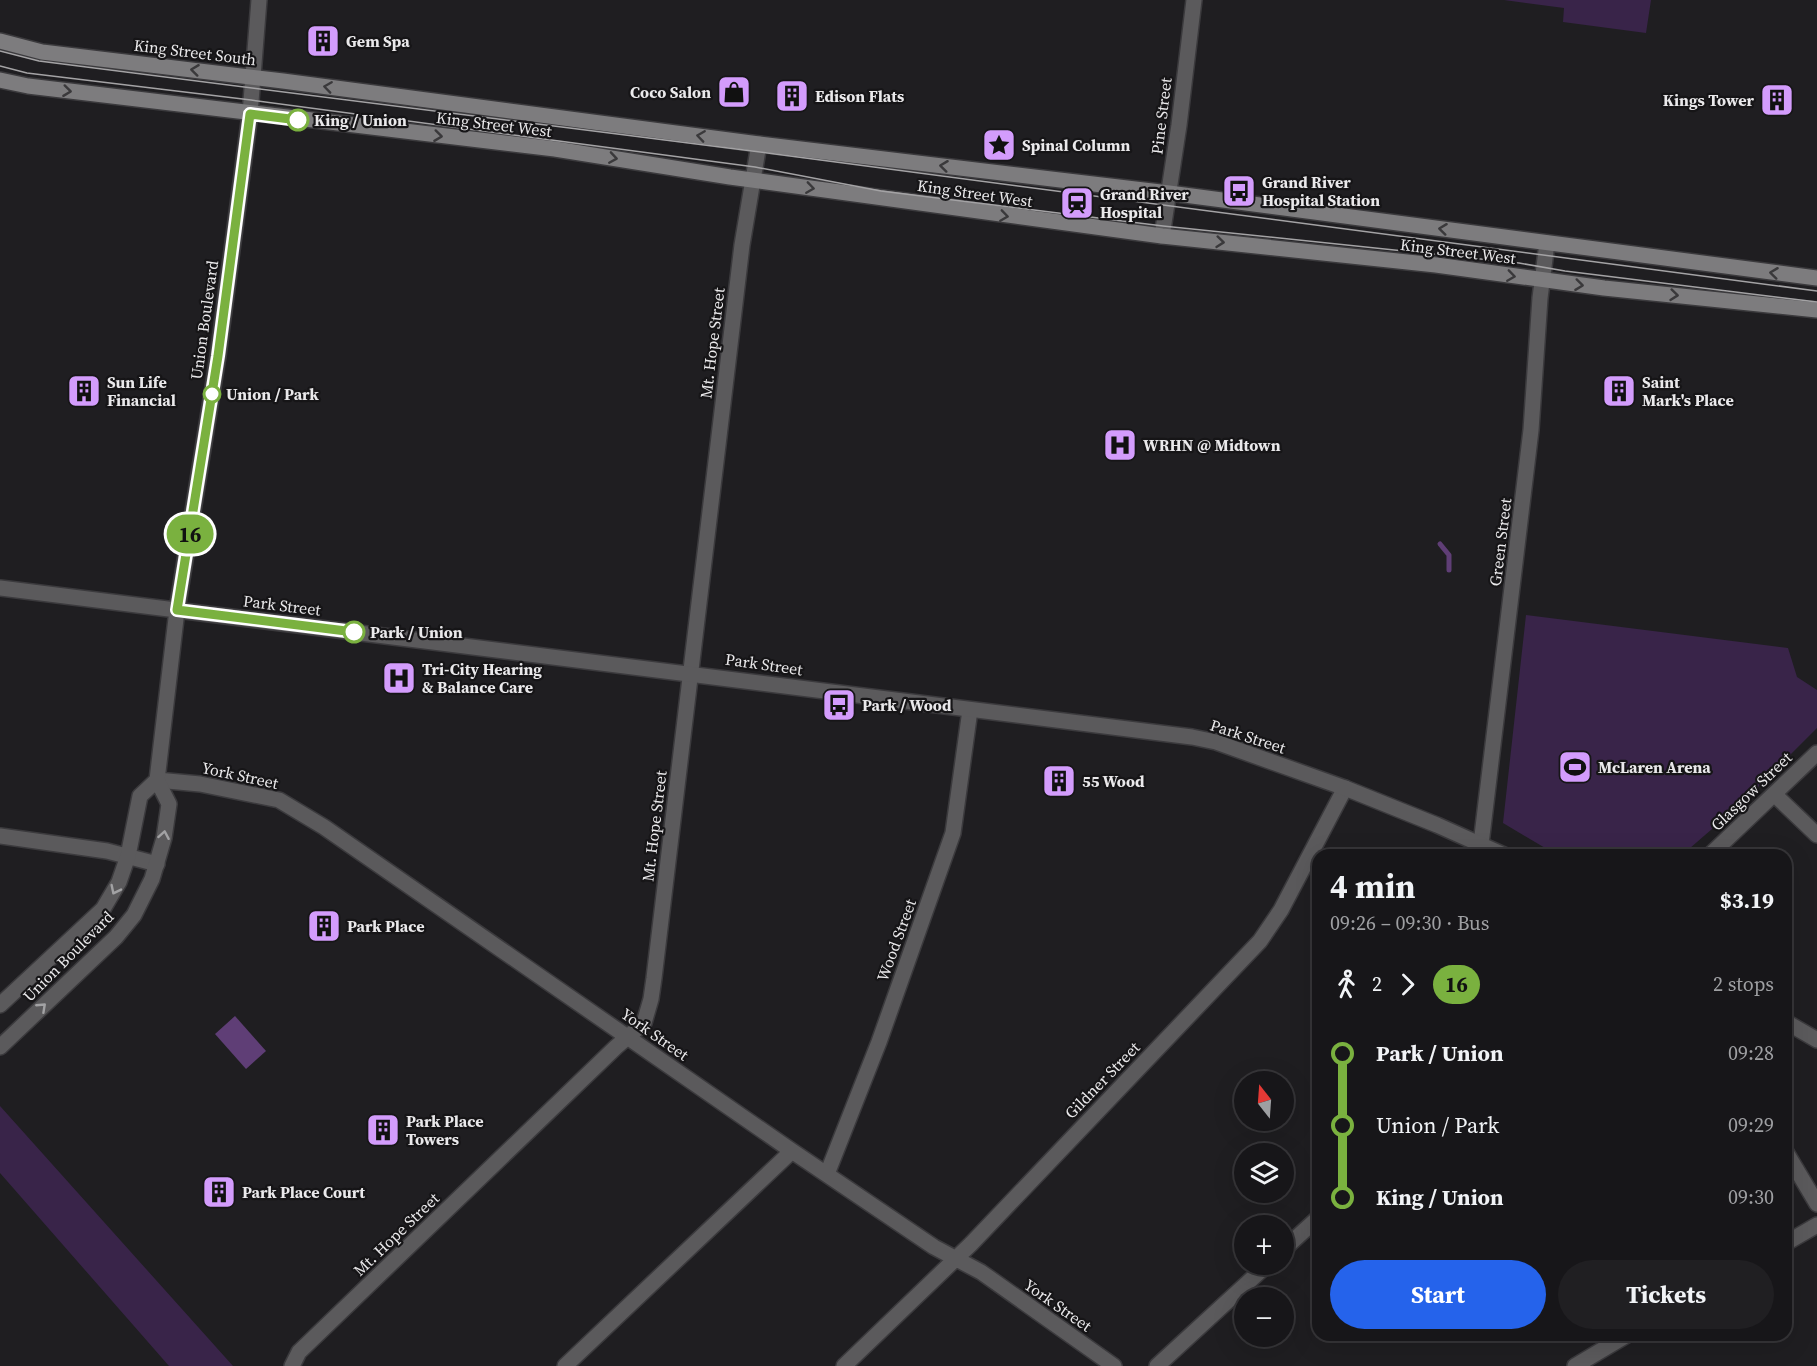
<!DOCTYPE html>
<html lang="en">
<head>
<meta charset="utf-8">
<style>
	:root { --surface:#171619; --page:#201f22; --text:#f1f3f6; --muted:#9e9fa2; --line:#363538; --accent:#2563eb }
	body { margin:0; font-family:"Source Serif 4",serif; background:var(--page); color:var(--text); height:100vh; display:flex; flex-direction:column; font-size:22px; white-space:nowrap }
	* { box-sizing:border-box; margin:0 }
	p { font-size:20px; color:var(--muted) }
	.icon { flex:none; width:33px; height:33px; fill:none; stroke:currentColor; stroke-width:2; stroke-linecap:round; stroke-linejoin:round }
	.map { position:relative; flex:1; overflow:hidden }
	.panel { position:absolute; left:1312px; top:849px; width:480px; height:492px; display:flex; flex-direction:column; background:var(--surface); border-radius:18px; box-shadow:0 6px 24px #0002,0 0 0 2px var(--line) }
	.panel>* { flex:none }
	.badge { padding:0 12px; border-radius:20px; font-size:21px; line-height:39px }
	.needle { width:39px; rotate:343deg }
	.buttons { position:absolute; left:1234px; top:1071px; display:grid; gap:12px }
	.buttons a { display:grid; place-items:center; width:60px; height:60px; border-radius:50%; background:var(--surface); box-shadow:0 6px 24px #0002,0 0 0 2px var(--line); font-size:30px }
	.map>.badge { position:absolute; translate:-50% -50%; box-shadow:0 0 0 3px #fff }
	.legs { display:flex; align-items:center; gap:9px; height:66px; padding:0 18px; font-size:20px }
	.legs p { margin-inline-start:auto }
	.headline { display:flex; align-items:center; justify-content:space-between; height:102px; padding:0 18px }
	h1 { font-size:33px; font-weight:700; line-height:45px }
	.cta { display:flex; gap:12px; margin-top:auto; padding:12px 18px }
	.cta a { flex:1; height:69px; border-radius:36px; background:var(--accent); color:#fff; font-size:24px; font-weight:700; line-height:69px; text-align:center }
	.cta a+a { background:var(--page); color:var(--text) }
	ul { padding:0 18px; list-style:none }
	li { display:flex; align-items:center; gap:21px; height:72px; font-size:22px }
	li i { display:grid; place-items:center; width:9px; height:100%; margin:0 8px; background:currentColor }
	li i::after { content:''; width:15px; height:15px; margin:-8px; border:4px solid; border-radius:50%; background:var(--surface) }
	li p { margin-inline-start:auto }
	li:first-child i { background:linear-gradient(#0000 50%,currentColor 0) }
	li:last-child i { background:linear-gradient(currentColor 50%,#0000 0) }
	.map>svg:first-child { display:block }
	.green { fill:#392449 }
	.water { fill:#5f3e76 }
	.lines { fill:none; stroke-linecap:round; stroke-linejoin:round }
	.stream { stroke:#5f3e76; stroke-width:5 }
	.minor-casing { stroke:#3b3a3d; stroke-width:18 }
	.tertiary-casing { stroke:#3b3a3d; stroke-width:18 }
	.secondary-casing { stroke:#3b3a3d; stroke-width:18 }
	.minor { stroke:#5b5a5c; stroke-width:15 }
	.tertiary { stroke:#5b5a5c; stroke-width:15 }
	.secondary { stroke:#7d7c7e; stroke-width:15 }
	.tram { stroke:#a4a3a5; stroke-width:1.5 }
	.oneway { stroke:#3a393b }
	.oneway2 { stroke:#a2a2a4 }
	.line-1-casing { stroke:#fff; stroke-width:14 }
	.line-1 { stroke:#7ab13f; stroke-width:9 }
	.stop-1-dot { fill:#fff; stroke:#7ab13f; stroke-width:3 }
	.labels { text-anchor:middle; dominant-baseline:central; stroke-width:4.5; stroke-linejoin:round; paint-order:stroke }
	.poi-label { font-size:16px; font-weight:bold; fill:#eae9eb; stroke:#161517; text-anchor:start }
	.street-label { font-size:16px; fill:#eae9eb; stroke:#161517 }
	.stop-label { font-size:16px; font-weight:bold; fill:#eae9eb; stroke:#161517; text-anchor:start }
</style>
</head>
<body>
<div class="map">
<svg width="1817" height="1366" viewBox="0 0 1817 1366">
	<rect width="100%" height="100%" fill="#1f1e21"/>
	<path class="green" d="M1504,0h147l-5,33 -83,-11 1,-14z
		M1526,615l262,33 9,29 20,13v38l-75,75 -60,52h-125l-54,-32z
		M0,1106l233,260h-64l-169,-193z"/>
	<path class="water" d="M235,1016l31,35 -20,18 -31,-35z"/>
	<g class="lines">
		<path class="stream" d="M1440,544l9,11v15"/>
		<g class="minor-casing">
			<path id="minor" d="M1162,236l17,-111 15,-125
				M157,780l43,4 79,16 45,27 468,324 142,96 47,25 133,94
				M1774,794l43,41
				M0,836l107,15 50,13
				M1481,844l50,-414 9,-132 7,-55
				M1710,855l107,-102
				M1786,1152l31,52
				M827,1174l52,-132 74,-209 17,-123
				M1786,1243l31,-18
				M292,1366l7,-14 317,-305 28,-24 7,-24 3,-21 88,-733 17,-101
				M565,1366l227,-215
				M844,1366l127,-122 289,-303 21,-31 64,-122
				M1575,1366l52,-31"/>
		</g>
		<g class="tertiary-casing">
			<path id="tertiary" d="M0,588l1192,149 24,5 129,46 92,37 67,30
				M0,1005l103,-96 16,-27 9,-26 12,-60 17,-16
				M1786,1022l31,18
				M0,1047l116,-110 18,-22 18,-36 12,-41 5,-34 -12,-24 20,-170 41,-254 32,-242 9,-114
				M1284,1249l34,-31
				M1157,1366l111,-102"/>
		</g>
		<g class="secondary-casing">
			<path id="secondary" d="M0,41l42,11 241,29 476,63 410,49 648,85
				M0,80l28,6 527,63 175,28 432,59 274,29 168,23 213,22"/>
		</g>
		<use href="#minor" class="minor"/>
		<use href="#tertiary" class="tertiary"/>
		<use href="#secondary" class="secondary"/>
		<path class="tram" d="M0,51l39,10 736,93 1042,137
			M0,66l27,7 224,27 504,67 126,24 282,35 356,37 46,8 252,31"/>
	</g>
	<defs><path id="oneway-chevron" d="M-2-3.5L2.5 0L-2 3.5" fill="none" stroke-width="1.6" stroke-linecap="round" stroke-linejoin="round" transform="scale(1.5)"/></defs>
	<g class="oneway">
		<use href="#oneway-chevron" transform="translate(195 70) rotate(-173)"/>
		<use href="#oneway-chevron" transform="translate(328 87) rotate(-172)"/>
		<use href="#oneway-chevron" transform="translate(67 91) rotate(7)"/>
		<use href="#oneway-chevron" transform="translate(438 136) rotate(7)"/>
		<use href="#oneway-chevron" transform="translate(701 136) rotate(-172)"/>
		<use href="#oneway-chevron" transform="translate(613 158) rotate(9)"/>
		<use href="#oneway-chevron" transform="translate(944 166) rotate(-173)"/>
		<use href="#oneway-chevron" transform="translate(810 188) rotate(8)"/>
		<use href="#oneway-chevron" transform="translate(1004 216) rotate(8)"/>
		<use href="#oneway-chevron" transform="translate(1443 229) rotate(-173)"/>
		<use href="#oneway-chevron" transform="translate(1220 242) rotate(6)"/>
		<use href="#oneway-chevron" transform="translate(1774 273) rotate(-173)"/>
		<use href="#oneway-chevron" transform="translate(1511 276) rotate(8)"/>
		<use href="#oneway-chevron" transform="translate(1579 285) rotate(7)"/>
		<use href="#oneway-chevron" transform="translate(1674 295) rotate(6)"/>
	</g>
	<g class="oneway2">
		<use href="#oneway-chevron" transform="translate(164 835) rotate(-80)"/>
		<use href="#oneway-chevron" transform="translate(115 890) rotate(116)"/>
		<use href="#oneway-chevron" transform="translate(42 1007) rotate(-43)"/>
	</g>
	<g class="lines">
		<g class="line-1-casing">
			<path id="line-1" d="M298,120l-48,-6 -32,242 -41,254 177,22"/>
		</g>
		<use href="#line-1" class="line-1"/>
	</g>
	<defs>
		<g id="building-square" transform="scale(1.725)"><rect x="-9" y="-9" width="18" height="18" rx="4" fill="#d39cfc" stroke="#161517"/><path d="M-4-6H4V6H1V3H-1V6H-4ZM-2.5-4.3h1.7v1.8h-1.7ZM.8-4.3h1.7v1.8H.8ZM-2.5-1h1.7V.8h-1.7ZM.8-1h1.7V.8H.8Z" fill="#111"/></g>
		<g id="shop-square" transform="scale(1.725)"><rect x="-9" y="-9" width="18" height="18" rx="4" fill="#d39cfc" stroke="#161517"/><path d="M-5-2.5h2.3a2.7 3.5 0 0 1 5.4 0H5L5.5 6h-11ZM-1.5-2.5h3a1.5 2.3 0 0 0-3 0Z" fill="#111"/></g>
		<g id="sight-square" transform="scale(1.725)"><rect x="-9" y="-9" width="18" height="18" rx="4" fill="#d39cfc" stroke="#161517"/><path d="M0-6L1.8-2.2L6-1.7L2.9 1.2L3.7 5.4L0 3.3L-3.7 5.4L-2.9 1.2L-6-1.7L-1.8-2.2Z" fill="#111"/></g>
		<g id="bus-square" transform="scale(1.725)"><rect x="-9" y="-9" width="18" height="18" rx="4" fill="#d39cfc" stroke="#161517"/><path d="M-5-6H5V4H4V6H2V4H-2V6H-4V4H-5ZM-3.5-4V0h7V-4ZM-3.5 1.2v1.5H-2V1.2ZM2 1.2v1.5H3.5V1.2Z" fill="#111"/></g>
		<g id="station-square" transform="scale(1.725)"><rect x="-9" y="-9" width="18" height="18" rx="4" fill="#d39cfc" stroke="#161517"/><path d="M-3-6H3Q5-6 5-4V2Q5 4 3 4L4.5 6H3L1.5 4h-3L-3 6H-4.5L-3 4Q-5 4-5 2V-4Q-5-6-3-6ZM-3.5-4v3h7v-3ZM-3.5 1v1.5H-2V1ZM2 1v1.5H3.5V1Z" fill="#111"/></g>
		<g id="hospital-square" transform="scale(1.725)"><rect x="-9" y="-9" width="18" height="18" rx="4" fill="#d39cfc" stroke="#161517"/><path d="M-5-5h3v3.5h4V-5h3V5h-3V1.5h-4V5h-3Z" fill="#111"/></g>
		<g id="stadium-square" transform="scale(1.725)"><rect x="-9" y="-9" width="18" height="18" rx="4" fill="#d39cfc" stroke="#161517"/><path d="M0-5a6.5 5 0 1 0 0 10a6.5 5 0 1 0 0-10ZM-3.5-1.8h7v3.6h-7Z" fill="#111"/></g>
	</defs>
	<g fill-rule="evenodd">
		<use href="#building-square" x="323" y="41"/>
		<use href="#shop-square" x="734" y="92"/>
		<use href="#building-square" x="792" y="96"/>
		<use href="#building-square" x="1777" y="100"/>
		<use href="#sight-square" x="999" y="145"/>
		<use href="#bus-square" x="1239" y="191"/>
		<use href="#station-square" x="1077" y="203"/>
		<use href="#building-square" x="84" y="391"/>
		<use href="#building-square" x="1619" y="391"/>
		<use href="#hospital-square" x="1120" y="445"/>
		<use href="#hospital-square" x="399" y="678"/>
		<use href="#bus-square" x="839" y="705"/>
		<use href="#stadium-square" x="1575" y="767"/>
		<use href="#building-square" x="1059" y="781"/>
		<use href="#building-square" x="324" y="926"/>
		<use href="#building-square" x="383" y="1130"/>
		<use href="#building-square" x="219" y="1192"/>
	</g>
	<g class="stop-1-dot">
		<circle cx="298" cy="120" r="10"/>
		<circle cx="212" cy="394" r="8"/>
		<circle cx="354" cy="632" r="10"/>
	</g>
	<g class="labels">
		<g class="poi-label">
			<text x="346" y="41">Gem Spa</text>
			<text x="711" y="92" text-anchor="end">Coco Salon</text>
			<text x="815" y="96">Edison Flats</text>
			<text x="1754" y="100" text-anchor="end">Kings Tower</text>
			<text x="1022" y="145">Spinal Column</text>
			<text x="1262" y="182">Grand River<tspan x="1262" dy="18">Hospital Station</tspan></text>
			<text x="1100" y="194">Grand River<tspan x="1100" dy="18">Hospital</tspan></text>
			<text x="107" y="382">Sun Life<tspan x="107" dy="18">Financial</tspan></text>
			<text x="1642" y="382">Saint<tspan x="1642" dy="18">Mark's Place</tspan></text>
			<text x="1143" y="445">WRHN @ Midtown</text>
			<text x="422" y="669">Tri-City Hearing<tspan x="422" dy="18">&amp; Balance Care</tspan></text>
			<text x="862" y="705">Park / Wood</text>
			<text x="1598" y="767">McLaren Arena</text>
			<text x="1082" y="781">55 Wood</text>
			<text x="347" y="926">Park Place</text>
			<text x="406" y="1121">Park Place<tspan x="406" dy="18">Towers</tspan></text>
			<text x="242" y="1192">Park Place Court</text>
		</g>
		<g class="street-label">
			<text transform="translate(195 52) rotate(7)">King Street South</text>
			<text transform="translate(1161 116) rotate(-83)">Pine Street</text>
			<text transform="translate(494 124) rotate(7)">King Street West</text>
			<text transform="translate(975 193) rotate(8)">King Street West</text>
			<text transform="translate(1458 251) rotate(7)">King Street West</text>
			<text transform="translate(204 320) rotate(-82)">Union Boulevard</text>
			<text transform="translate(712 343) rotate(-83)">Mt. Hope Street</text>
			<text transform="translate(1500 542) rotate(-83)">Green Street</text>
			<text transform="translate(282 605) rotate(7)">Park Street</text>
			<text transform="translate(764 664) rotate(8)">Park Street</text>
			<text transform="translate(1248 736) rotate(18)">Park Street</text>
			<text transform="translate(240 775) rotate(12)">York Street</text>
			<text transform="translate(1751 791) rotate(-44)">Glasgow Street</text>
			<text transform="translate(654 826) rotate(-83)">Mt. Hope Street</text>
			<text transform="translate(896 940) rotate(-70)">Wood Street</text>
			<text transform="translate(68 956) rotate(-45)">Union Boulevard</text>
			<text transform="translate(655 1034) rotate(35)">York Street</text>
			<text transform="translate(1102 1080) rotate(-46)">Gildner Street</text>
			<text transform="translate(396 1234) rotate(-44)">Mt. Hope Street</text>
			<text transform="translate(1058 1305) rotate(35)">York Street</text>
		</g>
		<g class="stop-label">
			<text x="314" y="120">King / Union</text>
			<text x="226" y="394">Union / Park</text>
			<text x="370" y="632">Park / Union</text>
		</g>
	</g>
</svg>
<div class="buttons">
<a><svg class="needle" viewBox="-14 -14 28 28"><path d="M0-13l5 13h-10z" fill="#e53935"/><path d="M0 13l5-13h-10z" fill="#9e9fa2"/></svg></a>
<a><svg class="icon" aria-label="layers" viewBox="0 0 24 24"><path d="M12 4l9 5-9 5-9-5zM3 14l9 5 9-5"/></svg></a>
<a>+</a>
<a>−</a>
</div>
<b class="badge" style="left:190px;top:534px;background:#7ab13f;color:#111">16</b>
<section class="panel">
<div class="headline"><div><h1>4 min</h1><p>09:26 – 09:30 · Bus</p></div><b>$3.19</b></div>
<div class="legs"><svg class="icon" aria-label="walk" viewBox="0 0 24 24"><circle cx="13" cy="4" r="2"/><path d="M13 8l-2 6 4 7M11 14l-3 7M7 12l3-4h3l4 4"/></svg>2<svg class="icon" aria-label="forward" viewBox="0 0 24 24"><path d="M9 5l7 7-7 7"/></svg><b class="badge" style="background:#7ab13f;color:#111">16</b><p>2 stops</p></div>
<ul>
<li><i style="color:#7ab13f"></i><b>Park / Union</b><p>09:28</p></li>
<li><i style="color:#7ab13f"></i><span>Union / Park</span><p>09:29</p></li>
<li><i style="color:#7ab13f"></i><b>King / Union</b><p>09:30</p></li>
</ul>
<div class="cta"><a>Start</a><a>Tickets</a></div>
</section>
</div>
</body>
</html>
